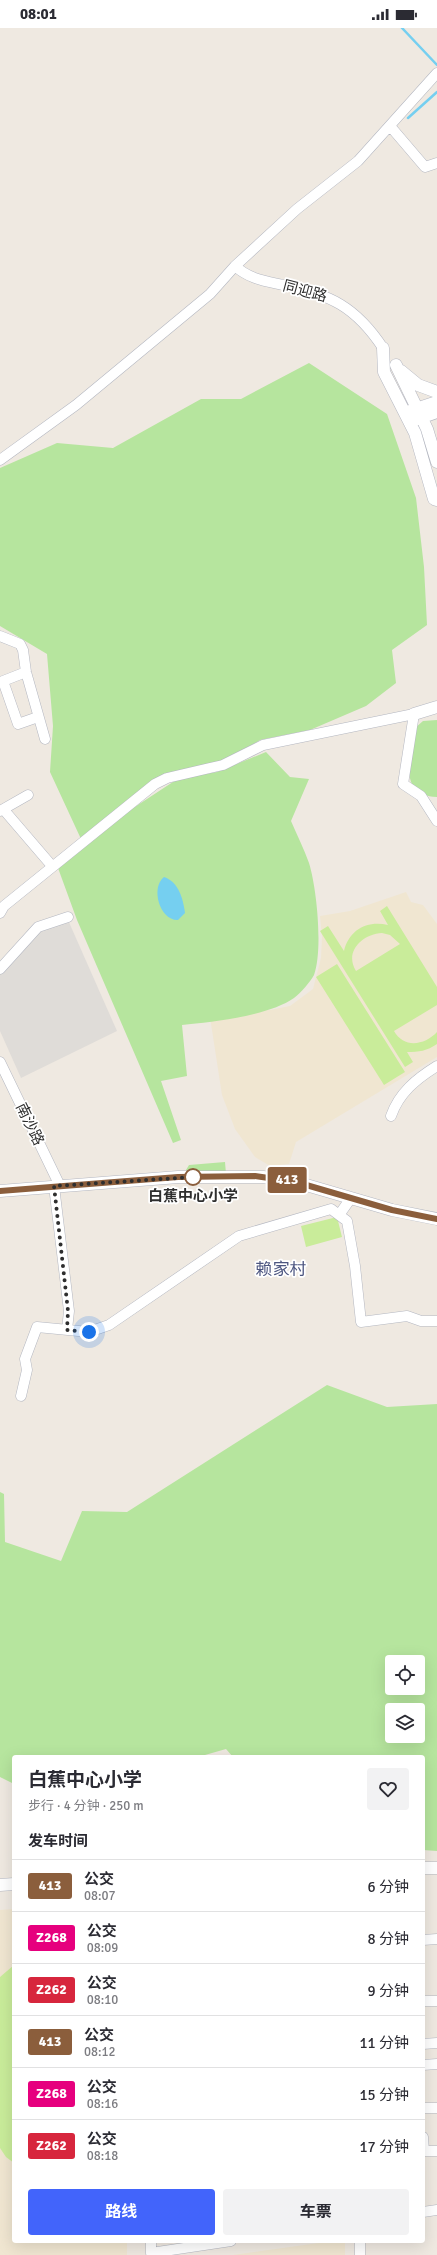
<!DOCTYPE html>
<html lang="zh">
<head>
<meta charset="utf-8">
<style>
	:root { --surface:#fff; --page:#f2f2f3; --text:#2b2b33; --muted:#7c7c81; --line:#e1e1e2; --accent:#4264fb }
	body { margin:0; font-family:Signika,"Noto Sans SC",sans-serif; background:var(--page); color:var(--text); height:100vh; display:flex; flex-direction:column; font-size:15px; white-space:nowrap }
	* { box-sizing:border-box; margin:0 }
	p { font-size:13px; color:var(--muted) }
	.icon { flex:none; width:22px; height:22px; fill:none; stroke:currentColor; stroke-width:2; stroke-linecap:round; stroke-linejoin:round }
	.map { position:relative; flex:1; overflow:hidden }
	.sheet { position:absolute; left:12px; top:1727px; width:413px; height:488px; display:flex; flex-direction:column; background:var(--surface); border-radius:4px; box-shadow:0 4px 16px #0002 }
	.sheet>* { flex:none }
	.badge { padding:0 8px; border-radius:3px; font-size:14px; line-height:26px }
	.tools { position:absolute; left:385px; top:1627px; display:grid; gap:8px }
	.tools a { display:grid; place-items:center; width:40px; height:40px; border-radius:4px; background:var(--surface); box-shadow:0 4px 16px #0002; font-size:20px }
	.you { position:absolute; width:20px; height:20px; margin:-10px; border:3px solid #fff; border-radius:50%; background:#1a73e8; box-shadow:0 0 0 6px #1a73e833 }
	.map>.badge { position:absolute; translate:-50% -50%; box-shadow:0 0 0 2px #fff }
	h2 { padding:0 16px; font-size:15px; line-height:36px }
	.round { display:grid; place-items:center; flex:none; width:42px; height:42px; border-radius:4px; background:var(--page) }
	.overview { display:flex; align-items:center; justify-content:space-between; height:68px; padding:0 16px }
	h1 { font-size:19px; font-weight:700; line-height:30px }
	.primary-button { display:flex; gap:8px; margin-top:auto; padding:8px 16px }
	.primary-button a { flex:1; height:46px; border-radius:4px; background:var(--accent); color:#fff; font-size:16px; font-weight:700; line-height:46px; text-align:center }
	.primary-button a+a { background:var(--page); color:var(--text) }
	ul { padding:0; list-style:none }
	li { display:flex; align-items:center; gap:12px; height:52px; padding:0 16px; border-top:1px solid var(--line) }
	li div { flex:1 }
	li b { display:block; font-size:15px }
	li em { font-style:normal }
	li .badge { min-width:44px; font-weight:700; text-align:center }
	.status { display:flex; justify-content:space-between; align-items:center; height:28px; padding:0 20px; background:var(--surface); direction:ltr }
	.status svg { height:11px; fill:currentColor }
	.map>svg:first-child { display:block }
	.education { fill:#f0e6d1 }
	.green { fill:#b6e59e; fill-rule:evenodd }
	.pitch { fill:#c9ec9a; fill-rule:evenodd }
	.plaza { fill:#dfdcd8 }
	.water { fill:#75cff0 }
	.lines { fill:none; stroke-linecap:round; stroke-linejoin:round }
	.stream { stroke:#75cff0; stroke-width:2.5 }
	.minor-casing { stroke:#b4b7c1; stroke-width:11 }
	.tertiary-casing { stroke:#b4b7c1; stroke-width:13 }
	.minor { stroke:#fff; stroke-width:10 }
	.tertiary { stroke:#fff; stroke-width:12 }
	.line-casing { stroke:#fff; stroke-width:9 }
	.line { stroke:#8b5e3c; stroke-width:6 }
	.walk { stroke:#2e2e2e; stroke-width:4; stroke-dasharray:0 7.2 }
	.stop-dot { fill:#fff; stroke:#8b5e3c; stroke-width:2 }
	.labels { text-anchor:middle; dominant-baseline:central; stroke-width:3.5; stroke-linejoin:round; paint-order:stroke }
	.street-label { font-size:15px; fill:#2e2e2e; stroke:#fff }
	.stop-label { font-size:15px; font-weight:bold; fill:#2e2e2e; stroke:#fff }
	.quarter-label { font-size:17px; fill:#4d5680; stroke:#fff }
</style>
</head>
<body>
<div class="status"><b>08:01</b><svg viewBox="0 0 49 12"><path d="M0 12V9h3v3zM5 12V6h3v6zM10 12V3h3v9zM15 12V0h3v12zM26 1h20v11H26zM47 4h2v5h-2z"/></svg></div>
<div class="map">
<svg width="437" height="2227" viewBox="0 0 437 2227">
	<rect width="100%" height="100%" fill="#efe9e1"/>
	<path class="education" d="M406,864l5,10 12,3 14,19v133l-141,85 -7,22 -19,2 -15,-9 -20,-28 -13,-34 -14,-91 23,7 39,-1 20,-4 23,-17 8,-31 1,-21 -2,-21 30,-5z
		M14,1881v332h113v14h-127v-345z
		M333,2213h12v14h-112z"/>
	<path class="green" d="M309,335l78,51 29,84 8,69 3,58 -35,25 4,33 -30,23 -56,24 -50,10 -29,19 -47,10 -103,70 -31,-67 3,-46 -6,-72 -47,-28v-158l57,-25 56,5 88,-49h40z
		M437,692v77c-41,-2 -26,-42 -22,-69l8,-7z
		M266,724l24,25 19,2 -18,42c6,14 13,28 18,42 8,26 14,87 5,112 -3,6 -14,19 -20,23 -26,18 -81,24 -112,27l5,51 -26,5 20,59 -8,3 -96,-223 -19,-52 60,-50 61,-40 38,-6z
		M225,1134l1,12 -38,-2 -2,-2 3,-5z
		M327,1357l60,22 50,-3v447l-14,-1v-93h-190l-7,-8 -28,8h-184v27l-14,-7v-285l4,2 1,48 56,19 21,-50 45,1zM392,1634h26v26h-26zM392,1682h26v26h-26z"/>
	<path class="pitch" d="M387,878l50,81v18l-43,26c10,18 31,14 43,1v12c-10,7 -18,8 -30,8l6,10 -8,5 -85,-136 8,-5 16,25c5,-21 23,-31 44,-26l-8,-14zM382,905l8,2 10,9 -44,27c-12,-19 6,-37 26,-38z
		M337,936l68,108 -21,13 -68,-108z
		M337,1189l5,20 -36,10 -5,-21z
		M14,1937v198l-8,-6 -6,-9v-171z"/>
	<path class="plaza" d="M68,892l49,111 -96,47 -21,-47v-59l38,-43z"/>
	<path class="water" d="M164,849c15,5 19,22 21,36l-7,7c-18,1 -28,-32 -14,-43z"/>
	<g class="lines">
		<path class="stream" d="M402,0l35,37
			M408,90l29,-26"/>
		<g class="minor-casing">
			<path id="minor" d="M390,98l35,41 12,-4
				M235,238c14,13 30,15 48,19 47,9 73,22 100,63
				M0,432l76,-55 134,-111 25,-28 62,-57 61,-48 79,-88
				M0,608l20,8 3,6 3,22 19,67
				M26,644l-23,9 15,43 20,-7
				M4,782l48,56
				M0,783l28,-16
				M0,885l4,-7 151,-122 12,-6 56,-13 40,-20 151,-31 -11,70 18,12 16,25
				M0,941l38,-42 30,-10
				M0,1034l60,124
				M391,1088c8,-23 25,-37 46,-50
				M54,1158l15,125 -2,19
				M339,1187l12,-17
				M21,1368l6,-26 -2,-11 12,-32 52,5 20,-7 130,-89 92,-27 16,12 8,45 6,56 46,-6 14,5h16
				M423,1912l14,-1
				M423,1973h14
				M423,2016l14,-1
				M423,2037l14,-1
				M423,2080h14
				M423,2109l1,14
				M423,2123h14
				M423,2184l14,-2
				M151,2213v12l80,-12
				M360,2213v14"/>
		</g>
		<g class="tertiary-casing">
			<path id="tertiary" d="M383,320l1,24 31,61 19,66 3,1
				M396,337l31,64 10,33
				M401,343l17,14 19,7
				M410,383l27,-9
				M414,392l23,-8
				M414,686l23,-7
				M0,1163l178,-14h85l33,5 96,28 45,9
				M423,1840h14
				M0,1857l14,-1"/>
		</g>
		<use href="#minor" class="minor"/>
		<use href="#tertiary" class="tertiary"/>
	</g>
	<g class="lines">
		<g class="line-casing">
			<path id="line" d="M0,1163l178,-14 77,-1 41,6 96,28 45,9"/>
		</g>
		<use href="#line" class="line"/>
		<path class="walk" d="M89,1304l-22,-2 1,-19 -14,-125 139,-9"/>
	</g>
	<circle class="stop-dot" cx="193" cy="1149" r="8"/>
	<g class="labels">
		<g class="street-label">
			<text transform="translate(305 263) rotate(15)">同迎路</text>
			<text transform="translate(30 1096) rotate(64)">南沙路</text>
		</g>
		<g class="stop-label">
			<text x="193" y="1168">白蕉中心小学</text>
		</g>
		<g class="quarter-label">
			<text x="281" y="1241">赖家村</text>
		</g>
	</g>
</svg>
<div class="tools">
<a><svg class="icon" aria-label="locate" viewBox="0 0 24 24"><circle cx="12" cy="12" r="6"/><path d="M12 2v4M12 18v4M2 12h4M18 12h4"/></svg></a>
<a><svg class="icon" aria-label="layers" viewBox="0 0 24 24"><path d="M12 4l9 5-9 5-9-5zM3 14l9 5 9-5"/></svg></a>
</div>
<div class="you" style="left:89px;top:1304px"></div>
<b class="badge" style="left:287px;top:1152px;background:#8b5e3c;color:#fff">413</b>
<section class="sheet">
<div class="overview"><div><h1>白蕉中心小学</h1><p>步行 · 4 分钟 · 250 m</p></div><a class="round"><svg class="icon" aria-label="heart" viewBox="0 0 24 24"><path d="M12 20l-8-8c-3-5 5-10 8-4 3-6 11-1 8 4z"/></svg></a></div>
<h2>发车时间</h2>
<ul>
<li><span class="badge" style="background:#8b5e3c;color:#fff">413</span><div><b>公交</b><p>08:07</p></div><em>6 分钟</em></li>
<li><span class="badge" style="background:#e6007e;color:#fff">Z268</span><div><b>公交</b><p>08:09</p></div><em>8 分钟</em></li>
<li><span class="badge" style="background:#d7263d;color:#fff">Z262</span><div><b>公交</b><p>08:10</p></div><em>9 分钟</em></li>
<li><span class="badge" style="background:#8b5e3c;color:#fff">413</span><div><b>公交</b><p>08:12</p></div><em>11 分钟</em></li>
<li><span class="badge" style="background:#e6007e;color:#fff">Z268</span><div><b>公交</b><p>08:16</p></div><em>15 分钟</em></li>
<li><span class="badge" style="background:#d7263d;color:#fff">Z262</span><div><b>公交</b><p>08:18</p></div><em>17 分钟</em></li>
</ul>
<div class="primary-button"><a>路线</a><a>车票</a></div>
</section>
</div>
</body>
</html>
